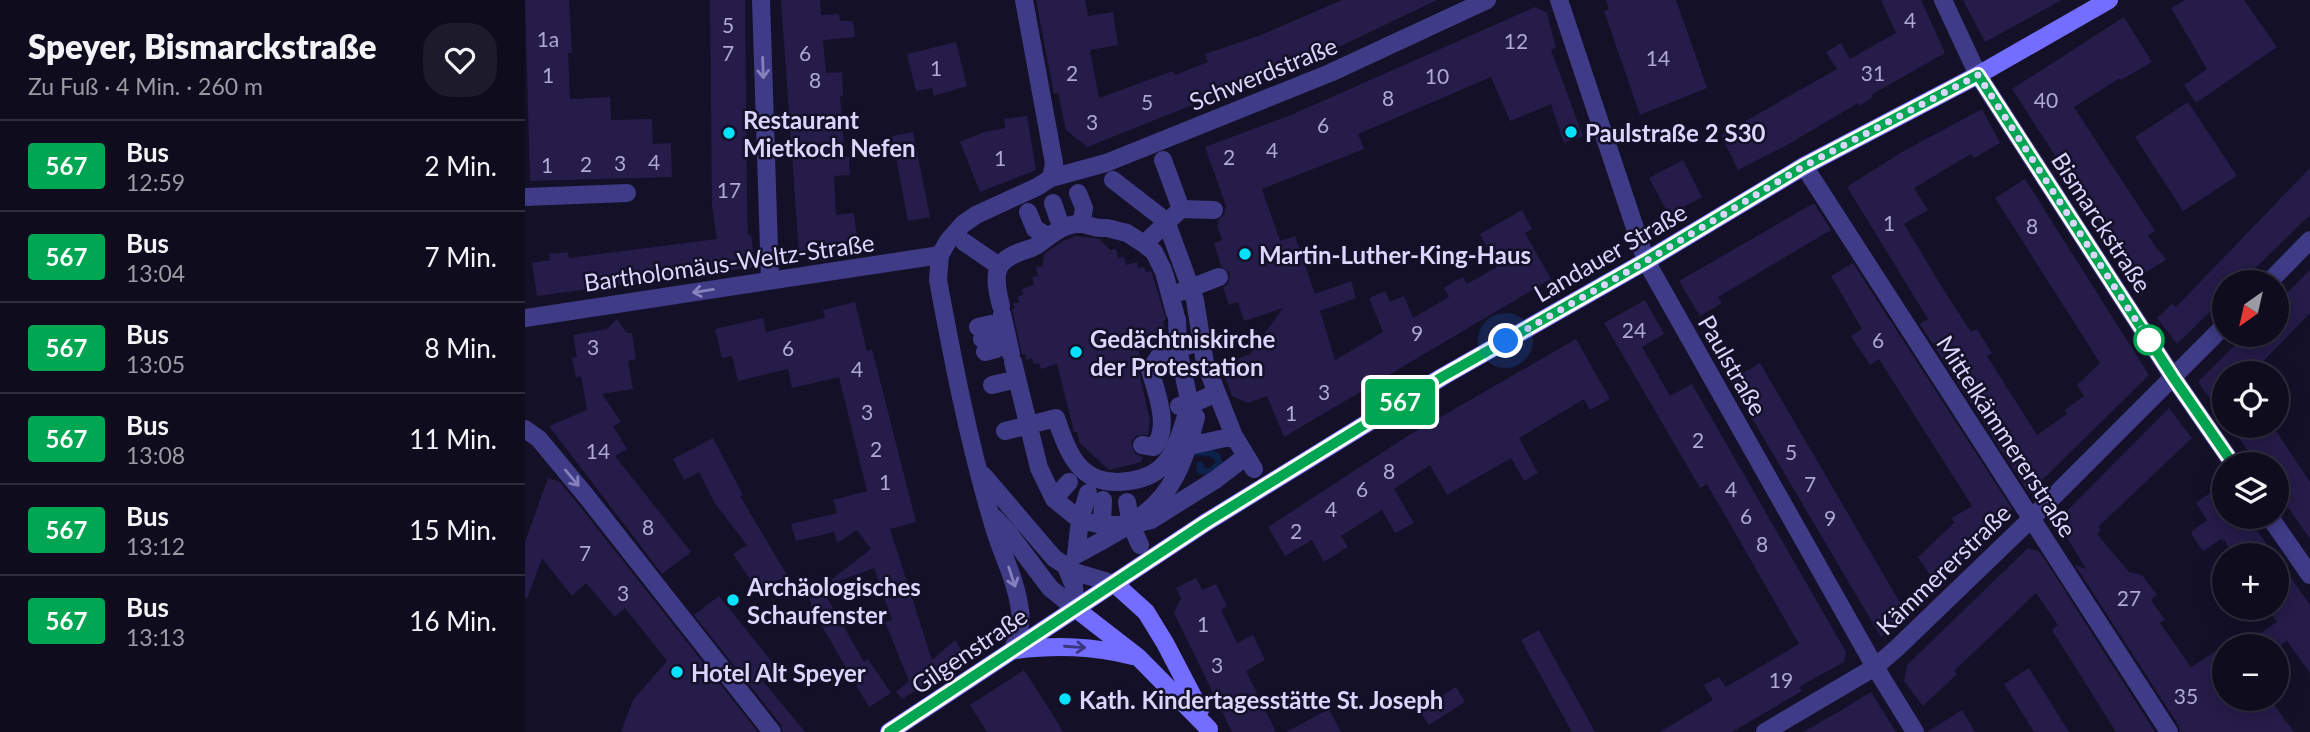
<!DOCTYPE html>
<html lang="de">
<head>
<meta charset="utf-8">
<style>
	:root { --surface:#0f0c1e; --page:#1d1a2b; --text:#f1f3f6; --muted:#9b9ba4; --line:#2f2c3c }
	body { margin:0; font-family:Lato,sans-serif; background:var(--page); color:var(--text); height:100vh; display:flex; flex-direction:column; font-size:26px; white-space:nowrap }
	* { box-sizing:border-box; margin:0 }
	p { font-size:23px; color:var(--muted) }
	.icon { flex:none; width:38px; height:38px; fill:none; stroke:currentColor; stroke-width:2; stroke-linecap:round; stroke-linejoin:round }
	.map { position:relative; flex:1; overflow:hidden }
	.sheet { display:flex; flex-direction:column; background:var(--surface); width:525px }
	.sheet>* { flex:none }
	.badge { padding:0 14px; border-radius:5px; font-size:24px; line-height:46px }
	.needle { width:46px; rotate:214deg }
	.buttons { position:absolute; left:1687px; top:270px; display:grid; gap:14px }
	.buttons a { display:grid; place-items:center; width:77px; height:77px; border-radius:50%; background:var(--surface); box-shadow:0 4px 18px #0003,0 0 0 2px var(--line); font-size:35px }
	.you { position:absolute; width:35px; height:35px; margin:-18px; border:5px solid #fff; border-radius:50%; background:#1a73e8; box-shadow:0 0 0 10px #1a73e833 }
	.map>.badge { position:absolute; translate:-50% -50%; box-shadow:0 0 0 4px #fff }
	.round { display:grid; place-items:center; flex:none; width:74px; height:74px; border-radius:28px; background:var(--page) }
	.head { display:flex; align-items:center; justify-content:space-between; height:119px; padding:0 28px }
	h1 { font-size:33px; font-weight:800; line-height:52px }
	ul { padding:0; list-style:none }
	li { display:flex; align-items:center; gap:21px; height:91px; padding:0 28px; border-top:2px solid var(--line) }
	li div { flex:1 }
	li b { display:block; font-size:26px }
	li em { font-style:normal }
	li .badge { min-width:77px; font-weight:700; text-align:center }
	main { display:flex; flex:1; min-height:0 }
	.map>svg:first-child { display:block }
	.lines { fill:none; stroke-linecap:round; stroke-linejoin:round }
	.stream { stroke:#0c224a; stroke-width:7 }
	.building { fill:#251c49 }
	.pedestrian { stroke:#3f3b87; stroke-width:18 }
	.minor { stroke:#3f3b87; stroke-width:18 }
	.tertiary { stroke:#3f3b87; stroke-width:18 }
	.secondary { stroke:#736eff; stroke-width:18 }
	.oneway { stroke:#8681bd }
	.oneway2 { stroke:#3a367e }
	.line-casing { stroke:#fff; stroke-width:16 }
	.line { stroke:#00a651; stroke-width:10 }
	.walk { stroke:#dcd6ff; stroke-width:7; stroke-dasharray:0 12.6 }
	.poi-dot { fill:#03e2ff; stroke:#141028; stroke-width:2.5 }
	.stop-dot { fill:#fff; stroke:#00a651; stroke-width:3.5 }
	.labels { text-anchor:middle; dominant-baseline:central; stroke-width:5; stroke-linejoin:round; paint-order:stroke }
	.number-label { font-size:21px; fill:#aea8d2 }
	.street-label { font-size:24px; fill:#dcd6ff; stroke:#141028 }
	.poi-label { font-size:24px; font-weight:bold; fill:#dcd6ff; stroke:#141028; text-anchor:start }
</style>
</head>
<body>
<main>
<section class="sheet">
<div class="head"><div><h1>Speyer, Bismarckstraße</h1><p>Zu Fuß · 4 Min. · 260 m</p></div><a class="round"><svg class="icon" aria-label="heart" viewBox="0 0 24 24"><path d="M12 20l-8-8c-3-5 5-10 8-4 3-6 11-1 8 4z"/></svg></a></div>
<ul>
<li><span class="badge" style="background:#00a651;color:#fff">567</span><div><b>Bus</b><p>12:59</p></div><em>2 Min.</em></li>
<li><span class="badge" style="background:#00a651;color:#fff">567</span><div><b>Bus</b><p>13:04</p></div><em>7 Min.</em></li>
<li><span class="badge" style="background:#00a651;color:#fff">567</span><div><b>Bus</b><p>13:05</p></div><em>8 Min.</em></li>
<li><span class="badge" style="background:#00a651;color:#fff">567</span><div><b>Bus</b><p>13:08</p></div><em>11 Min.</em></li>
<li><span class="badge" style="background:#00a651;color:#fff">567</span><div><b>Bus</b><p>13:12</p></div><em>15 Min.</em></li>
<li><span class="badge" style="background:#00a651;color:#fff">567</span><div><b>Bus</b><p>13:13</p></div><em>16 Min.</em></li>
</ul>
</section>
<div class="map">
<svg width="1785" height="732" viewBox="0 0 1785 732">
	<rect width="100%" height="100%" fill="#141028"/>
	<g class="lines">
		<path class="stream" d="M671,452h13l8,5 2,6 -8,10 -11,-3v-5"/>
	</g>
	<path class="building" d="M0,0h44l3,53h-4l2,46 40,-2 1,23 41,-1 1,25 18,-1 1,34 -142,4z
		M185,0h35l2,205 1,30h3l4,32 -218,29 -5,-33 18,-3 -1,-6 19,-2 1,6 148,-19 -5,-33z
		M256,0h39l1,15 18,-1 1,7h13l2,16 -32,3 3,33 16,-1 1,24h-3l5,61h4l1,18 -16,1 2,39 18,-2 4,35 -59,6z
		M511,0h49l3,16 25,-4 5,33 -28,5 9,48 74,-27 2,4 33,-13 -3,-8 56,-19 81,-35h95l-94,45 -256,102 -21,-17 -8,-37 -4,1z
		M1081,0h70l31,88 -67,27 -36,-104 5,-2z
		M1356,0h40l24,53 -74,42 2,2 -14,9 -1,-3 -71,42 -49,25 -17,-35 116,-66 -11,-17 15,-9 9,16 46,-26z
		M1438,0h99l-77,42z
		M1660,0h59l33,47 -81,56 -12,-18 23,-16 -36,-61z
		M1010,7l12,6 9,35 -5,2 32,86 -19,7 -13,-39 -41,17 -19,-44 -133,57 6,15 -102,40 18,52 15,-5 20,58 36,-13 5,17 -36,13 15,49 48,-28 -14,-34 16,-7 5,11 14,-6 9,22 36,-21 -5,-9 9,-6 10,-5 4,7 30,-17 -17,-33 42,-24 10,19 -7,4 26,46 -267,158 -17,-41 -19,7 -16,-7 -8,-22 8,-13 18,-7 33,-46 -39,13 -6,-19 -9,3 -6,-17 5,-4 2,-10 -9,-8 -7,-23 8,-3 -5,-15 2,-1 -1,-4 6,-5 2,-9 -21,-59 86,-32z
		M1599,17l28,45 -31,18 -1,-2 -46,29 81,124 -7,5 18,24 -31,19 -123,-190z
		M431,42l11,44 -33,10 -2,-8 -16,3 -9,-37z
		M1663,102l49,74 -54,35 -48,-74z
		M1457,109l18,34 -26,15 -3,-4 -57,34 14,22 -24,14 41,68 26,40 6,-3 15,24 -5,3 50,79 30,-21 -2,-4 19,-14 -7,-11 23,-22 -105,-165 30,-19 124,196 -120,118 -109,-169 8,-5 -81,-132 55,-35z
		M502,116l9,54 -56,22 -20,-50 24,-10 21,-4 -1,-9z
		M388,132l17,85 -22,4 -16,-85z
		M1158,160l19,37 -33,18 -20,-37z
		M1785,168v47l-69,67h-17v16l-47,46 -20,-26 15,-14 4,3z
		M1289,203l17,27 -113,67 4,6 -22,13 -21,-35z
		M551,236l24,3 10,11 6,-1 2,9 6,-1 2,8 11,-3 1,6 6,-1 2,5 5,-1 15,48 -3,3 2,6 -7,1 2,6 -6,2 2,5 -19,4 5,16 -3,11 11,47 -2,15h-11l-6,7 3,11 9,4 -2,5 -32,8 -29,-27 -3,-11h-3l-17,-68 -16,5 -2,-6 -5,1 -2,-6 -6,2 -1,-6 -3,1 -10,-46h3l-2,-6h6l-1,-7 5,-1 -1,-6 12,-4 -2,-8 6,-1 -2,-9 6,-1 3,-13 18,-12z
		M1328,263l159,246 -76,75 -18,-27 36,-34 -2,-5 20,-12 -93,-147 -9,6 -19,-29 11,-7 -31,-53z
		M1785,270v43l-58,60h-28v45l-26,-36 48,-48h31v-31z
		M1120,300l19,34 -22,13 28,49 22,-12 154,268 -2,10 -45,25 3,4 -70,41h-72l53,-32 -9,-15 15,-8 7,10 73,-43 -92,-160 -7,4 -96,-165z
		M330,302l12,49 5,-2 44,173 -26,7 42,131 23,-20 12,19 -65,40 -6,-7 13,-11 -24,-59 7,-2 -18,-52 -41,15 -2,-3 40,-31 -14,-19 -20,13 -3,-11 -38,9 -5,-17 46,-11 -4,-13 34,-9 -28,-114 -47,11 -4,-19 -50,12 -6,-25 -10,2 -7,-29 48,-11 3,14 59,-14 -2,-8z
		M92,319l10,14h5l4,26 -8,2 5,28 -31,5 19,28 -8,4 14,23 -12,7 76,96 -29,22 -113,-148 38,-16 -6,-34 -5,1 -4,-19 5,-1 -4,-22 34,-6z
		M1051,339l34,60 -20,11 -6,-11 -65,39 19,35 -14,8 -13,-23 -64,37 -17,-30 -36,24 20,34 -19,10 -13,-23 -41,26 7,11 -24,15 -12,-22 -27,16 -17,-29 138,-90z
		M1235,363l146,250 -25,24 -151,-256z
		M1644,408l23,30 -94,89 3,3 -4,4 32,38 13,3 15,20 -6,5 14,20 -5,3 31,44 33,-21v52h45l25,34h-114l-1,-6 -104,-161 11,4 -29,-48z
		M1705,425h42l38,57v57l-33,-47v-28h-20z
		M188,438l30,57 -3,1 47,79 -28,18 -26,-39 14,-9 -33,-43 -15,-30 -15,8 -11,-21z
		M23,478l12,4 18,22 180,228h-137l12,-32 34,-39 -42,-53 -10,9 -29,-34 -14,13 -30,-38 -15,41 -2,-1v-56z
		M1699,483v33h23l27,39h-40l-10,-15v3l-3,-4 -18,12 -8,-11 -4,-8 16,-12 -11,-17z
		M1503,548l12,4 115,180h-39l-64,-102 6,-5 -22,-32 -82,78 3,3 -34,32 -19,-25 3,-16z
		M1752,558l33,47v68l-23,-32 -10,7v-2h-35l35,-24 -10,-15h10z
		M671,578l6,12 14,-6 11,22 -6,4 16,33 16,-8 12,25 -19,11 30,61h-44l-58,-119 7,-15 -5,-10z
		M296,587l43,75 4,-3 23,34 -22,14 -56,-96 -4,-14z
		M194,596l58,72 -15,12 43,52h-22l-2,-7 -87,-110z
		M1014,630l56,102h-23l-51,-92z
		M1504,668l40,64h-35l-30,-48z
		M499,670l29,45 10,17h-76l-17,-27z
		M931,687l9,15 -36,23 -10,-15z
		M1346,692l25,40h-93l37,-21z
		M804,709l12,23h-55z
		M1437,710l13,22h-48z"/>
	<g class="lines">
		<path class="pedestrian" d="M588,180l53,41 29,79 10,63 29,73 20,33
			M553,193l6,15 -1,6
			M528,203l5,15
			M656,209l33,1
			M503,212l7,17 6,3
			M582,228l20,5 17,11 37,-35 -18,-49
			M439,242l35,24
			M619,244l10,8 9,18
			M511,246c14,-10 27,-23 45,-22 8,0 14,5 22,4
			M640,276l10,37
			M655,292l39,-15
			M476,306c-9,-36 -7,-47 31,-58
			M477,314l9,40
			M652,319l1,29 12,57 -11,1
			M453,327l13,-3
			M457,339l12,-2
			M460,352l11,-3
			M488,362l26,106 15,31 26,21 22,5h29l20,-5 64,-40 30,-23
			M467,385l25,-6
			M480,431l51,-13c13,38 25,70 73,63 15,-2 29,-8 38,-20 12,-16 16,-38 23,-56l26,-12
			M659,444l5,2 45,-10
			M617,445l12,2c17,-19 2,-56 -4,-77l10,-15 41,-14
			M529,499l15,-17
			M602,502l4,23 9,20
			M577,525l1,-25
			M551,555c74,-40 99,-52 120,-138
			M551,555l4,-35 8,-27"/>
		<path class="minor" d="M236,0l9,280
			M1034,0l87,261 229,406 40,65
			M1418,0l35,75 195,302 60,87
			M1279,166l365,566
			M0,197l102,-4
			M1744,282l41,-42
			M0,318l415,-63
			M0,429l14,10 48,58 185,235
			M1744,516l41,59
			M1240,732l110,-65 22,-19 134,-129 193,-193"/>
		<path class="tertiary" d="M499,0l30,163 -3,15
			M458,475l71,83 21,14 40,12
			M470,518l13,14 42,56 26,21
			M542,569l7,17 2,23
			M487,651c6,-14 10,-26 8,-41 -4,-31 -19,-57 -27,-86 -24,-80 -40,-163 -55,-244l2,-25 8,-14 15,-17 13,-9 61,-28 14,-9 55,-15 224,-90 157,-73"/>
		<path class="secondary" d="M590,584l31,28 19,31 35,67
			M551,609l62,48 71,72
			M490,650c42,-5 77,-4 118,6
			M364,732l316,-209 237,-146 204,-116 158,-95 174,-91 131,-75"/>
	</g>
	<defs><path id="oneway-shaft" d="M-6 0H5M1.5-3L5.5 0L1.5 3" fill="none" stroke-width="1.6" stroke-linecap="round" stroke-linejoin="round" transform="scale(1.75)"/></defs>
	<g class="oneway">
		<use href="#oneway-shaft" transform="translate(238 68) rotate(88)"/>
		<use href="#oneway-shaft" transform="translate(178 291) rotate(171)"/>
		<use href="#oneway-shaft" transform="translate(47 478) rotate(50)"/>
		<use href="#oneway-shaft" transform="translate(487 577) rotate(72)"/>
	</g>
	<use class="oneway2" href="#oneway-shaft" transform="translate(550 647) rotate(4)"/>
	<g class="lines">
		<g class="line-casing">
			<path id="line" d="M364,732l316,-209 237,-146 204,-116 158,-95 174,-91 195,302 60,87"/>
		</g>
		<use href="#line" class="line"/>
		<path class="walk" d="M981,341l140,-80 158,-95 174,-91 172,267 -1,-2"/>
	</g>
	<g class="poi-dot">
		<circle cx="1046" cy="132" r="7"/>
		<circle cx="204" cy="133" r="7"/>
		<circle cx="720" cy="254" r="7"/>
		<circle cx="551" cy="352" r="7"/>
		<circle cx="208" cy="600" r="7"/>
		<circle cx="152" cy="672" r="7"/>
		<circle cx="540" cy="699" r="7"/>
	</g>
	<circle class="stop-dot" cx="1624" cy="340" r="14"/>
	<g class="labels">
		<g class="number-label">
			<text x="1385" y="19">4</text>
			<text x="203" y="24">5</text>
			<text x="23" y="38">1a</text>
			<text x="991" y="40">12</text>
			<text x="203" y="52">7</text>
			<text x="280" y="52">6</text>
			<text x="1133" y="57">14</text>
			<text x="411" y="67">1</text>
			<text x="547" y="72">2</text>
			<text x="1348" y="72">31</text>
			<text x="23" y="74">1</text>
			<text x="912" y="75">10</text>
			<text x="290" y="79">8</text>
			<text x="863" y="97">8</text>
			<text x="1521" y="99">40</text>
			<text x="622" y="101">5</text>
			<text x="567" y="121">3</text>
			<text x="798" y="124">6</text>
			<text x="747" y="149">4</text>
			<text x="704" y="156">2</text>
			<text x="475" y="157">1</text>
			<text x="129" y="161">4</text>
			<text x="95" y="162">3</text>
			<text x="61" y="163">2</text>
			<text x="22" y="164">1</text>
			<text x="204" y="189">17</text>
			<text x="1364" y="222">1</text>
			<text x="1507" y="225">8</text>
			<text x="1109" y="329">24</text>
			<text x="892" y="332">9</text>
			<text x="1353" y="339">6</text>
			<text x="68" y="346">3</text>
			<text x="263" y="347">6</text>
			<text x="332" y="368">4</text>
			<text x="799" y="391">3</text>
			<text x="342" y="411">3</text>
			<text x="766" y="412">1</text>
			<text x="1173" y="439">2</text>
			<text x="351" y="448">2</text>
			<text x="73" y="450">14</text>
			<text x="1266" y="451">5</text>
			<text x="864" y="470">8</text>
			<text x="360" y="481">1</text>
			<text x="1285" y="483">7</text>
			<text x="837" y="488">6</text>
			<text x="1206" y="488">4</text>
			<text x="806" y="508">4</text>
			<text x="1221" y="515">6</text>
			<text x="1305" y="517">9</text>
			<text x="123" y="526">8</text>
			<text x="771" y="530">2</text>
			<text x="1237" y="543">8</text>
			<text x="60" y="552">7</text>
			<text x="98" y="592">3</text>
			<text x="1604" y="597">27</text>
			<text x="678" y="623">1</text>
			<text x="692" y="664">3</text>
			<text x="1256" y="679">19</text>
			<text x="1661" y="695">35</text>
		</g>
		<g class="street-label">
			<text transform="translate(738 73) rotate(-22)">Schwerdstraße</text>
			<text transform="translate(1577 222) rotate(57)">Bismarckstraße</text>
			<text transform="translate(1085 252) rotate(-30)">Landauer Straße</text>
			<text transform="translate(204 262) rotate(-8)">Bartholomäus-Weltz-Straße</text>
			<text transform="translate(1208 365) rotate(60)">Paulstraße</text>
			<text transform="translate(1482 436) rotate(57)">Mittelkämmererstraße</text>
			<text transform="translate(1418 569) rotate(-44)">Kämmererstraße</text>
			<text transform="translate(444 650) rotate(-34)">Gilgenstraße</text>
		</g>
		<g class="poi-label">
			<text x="218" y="119">Restaurant<tspan x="218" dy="28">Mietkoch Nefen</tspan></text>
			<text x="1060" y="132">Paulstraße 2 S30</text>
			<text x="734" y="254">Martin-Luther-King-Haus</text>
			<text x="565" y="338">Gedächtniskirche<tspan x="565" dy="28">der Protestation</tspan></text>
			<text x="222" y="586">Archäologisches<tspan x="222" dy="28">Schaufenster</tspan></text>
			<text x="166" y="672">Hotel Alt Speyer</text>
			<text x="554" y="699">Kath. Kindertagesstätte St. Joseph</text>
		</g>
	</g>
</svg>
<div class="buttons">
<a><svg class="needle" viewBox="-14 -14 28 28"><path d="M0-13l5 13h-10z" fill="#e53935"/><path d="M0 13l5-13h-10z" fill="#9b9ba4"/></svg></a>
<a><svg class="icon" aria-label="locate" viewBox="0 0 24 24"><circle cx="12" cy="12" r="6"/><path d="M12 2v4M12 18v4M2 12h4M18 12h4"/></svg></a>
<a><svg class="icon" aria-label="layers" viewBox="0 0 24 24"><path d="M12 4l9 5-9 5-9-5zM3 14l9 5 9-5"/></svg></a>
<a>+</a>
<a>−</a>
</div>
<div class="you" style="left:981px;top:341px"></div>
<b class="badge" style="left:875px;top:402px;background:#00a651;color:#fff">567</b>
</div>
</main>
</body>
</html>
